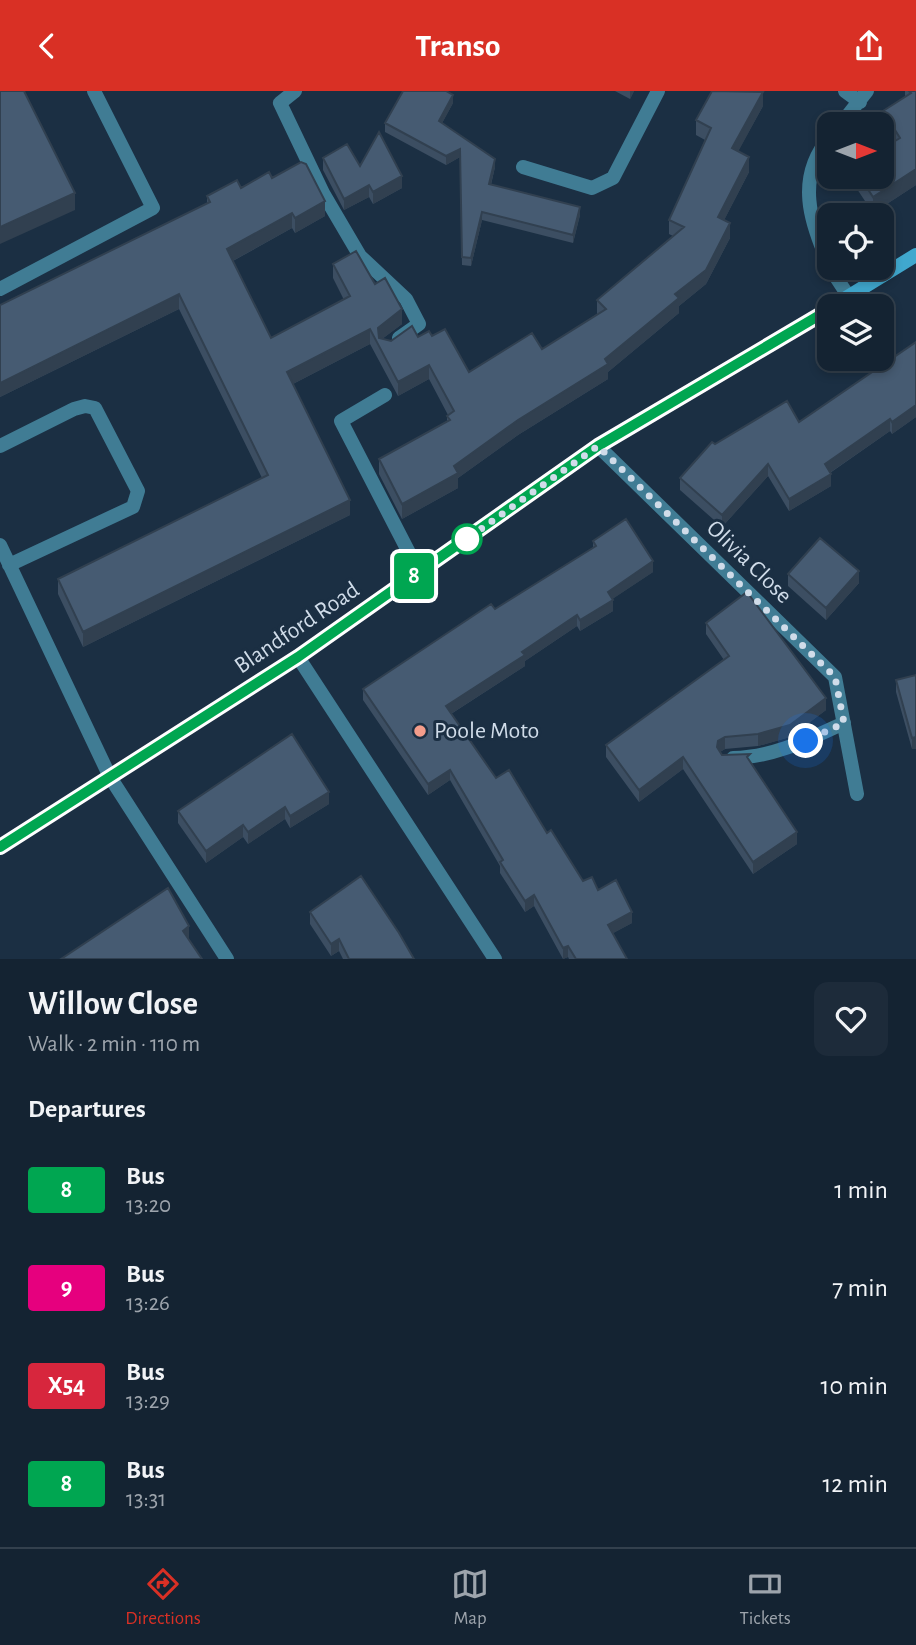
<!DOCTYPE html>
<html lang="en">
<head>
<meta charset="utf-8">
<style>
	:root { --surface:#142332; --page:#1d2b3a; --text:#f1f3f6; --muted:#9da4ac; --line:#33404d; --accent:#d93025 }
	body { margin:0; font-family:"Alegreya Sans",sans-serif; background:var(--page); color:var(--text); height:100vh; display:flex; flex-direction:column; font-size:26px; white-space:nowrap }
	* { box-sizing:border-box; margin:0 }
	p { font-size:23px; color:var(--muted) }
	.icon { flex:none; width:38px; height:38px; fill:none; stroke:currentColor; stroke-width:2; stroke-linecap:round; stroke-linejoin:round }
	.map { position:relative; height:868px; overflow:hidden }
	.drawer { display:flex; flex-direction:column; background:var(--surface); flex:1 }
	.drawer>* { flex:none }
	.badge { padding:0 14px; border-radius:5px; font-size:24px; line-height:46px }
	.needle { width:46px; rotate:90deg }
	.controls { position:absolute; left:817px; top:21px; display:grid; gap:14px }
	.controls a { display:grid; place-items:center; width:77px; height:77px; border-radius:14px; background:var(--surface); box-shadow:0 4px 10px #0003,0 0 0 2px var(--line); font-size:35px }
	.you { position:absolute; width:35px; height:35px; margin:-18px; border:5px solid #fff; border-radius:50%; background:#1a73e8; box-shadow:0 0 0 10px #1a73e833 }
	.map>.badge { position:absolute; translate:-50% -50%; box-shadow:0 0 0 4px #fff }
	h2 { padding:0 28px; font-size:26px; line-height:63px }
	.round { display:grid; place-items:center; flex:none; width:74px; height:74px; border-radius:14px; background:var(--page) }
	.head { display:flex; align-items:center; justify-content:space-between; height:119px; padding:0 28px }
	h1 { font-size:33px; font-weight:600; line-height:52px }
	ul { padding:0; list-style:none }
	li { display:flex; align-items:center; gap:21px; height:98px; padding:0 28px }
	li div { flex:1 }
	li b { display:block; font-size:26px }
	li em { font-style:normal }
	li .badge { min-width:77px; font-weight:700; text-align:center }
	header { display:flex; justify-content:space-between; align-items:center; height:91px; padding:0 28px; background:var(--accent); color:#fff; font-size:32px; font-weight:600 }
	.dock { display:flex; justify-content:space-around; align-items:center; height:98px; border-top:2px solid var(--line); background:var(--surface); font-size:19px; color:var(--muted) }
	.dock a { display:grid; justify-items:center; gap:4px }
	.dock .on { color:var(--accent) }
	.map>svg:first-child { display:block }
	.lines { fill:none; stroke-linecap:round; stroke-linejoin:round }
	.service { stroke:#407c94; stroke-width:14 }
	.minor { stroke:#407c94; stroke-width:14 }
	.secondary { stroke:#40a8ce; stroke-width:14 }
	.wall { fill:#3c4e62 }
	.shaded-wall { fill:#314050 }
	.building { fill:#465b72; stroke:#314050; stroke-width:2 }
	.line-casing { stroke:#fff; stroke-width:16 }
	.line { stroke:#00a651; stroke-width:10 }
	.walk { stroke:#d0dce9; stroke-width:7; stroke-dasharray:0 12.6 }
	.stop-dot { fill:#fff; stroke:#00a651; stroke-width:3.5 }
	.poi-dot { fill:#f49d8b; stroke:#1b2f43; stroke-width:2.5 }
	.labels { text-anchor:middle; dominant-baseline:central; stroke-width:6; stroke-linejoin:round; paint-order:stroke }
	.street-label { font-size:24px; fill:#d0dce9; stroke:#1b2f43 }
	.poi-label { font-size:24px; fill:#d0dce9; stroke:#1b2f43; text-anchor:start }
</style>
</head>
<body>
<header><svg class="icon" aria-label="back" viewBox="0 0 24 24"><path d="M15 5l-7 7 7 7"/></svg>Transo<svg class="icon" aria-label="share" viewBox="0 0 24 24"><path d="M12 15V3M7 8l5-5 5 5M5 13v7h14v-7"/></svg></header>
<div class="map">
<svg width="916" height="868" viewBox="0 0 916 868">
	<rect width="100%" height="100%" fill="#1b2f43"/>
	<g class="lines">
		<path class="service" d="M295,0l-15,12 43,90 37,63 46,43 13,25 -20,14
			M523,76l69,21 21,-10 45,-87
			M0,198l153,-81 -59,-117
			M385,304l-44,26 78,151
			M0,355l74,-37 11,-3 10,2 43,83 -5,16 -124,58
			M0,454l110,232 117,182"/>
		<path class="minor" d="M845,0l15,11
			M841,33l26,-33
			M830,46c-35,40 -20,86 0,129
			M830,177l19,29
			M598,355l237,231 22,117
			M298,566l197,302
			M733,667c41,-1 74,-18 111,-35"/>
		<path class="secondary" d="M833,215l83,-51
			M0,756l298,-190 300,-211 232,-137"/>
	</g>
	<path class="wall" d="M615,0h19l-4,8z
		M905,0h11v94l-43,28 -16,-24v-12h25l10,-34 -9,-16v-16l22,-14z
		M453,12l-11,20 53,44 -4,18 89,30 -7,28 -91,-23 -11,46 -9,-1 -2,-108 -14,8 -61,-33v-9z
		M763,15l-25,45 11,21 -25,48 6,18 -24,46 -27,22v7l-71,59v7l-90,56 -60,43v10l-56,31 -23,-45v-15l68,-38v-5l1,-1 -19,-36 -31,17 -28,-52 -77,40 57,131 -267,132 -25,-53v-15l204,-101 -83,-169 -179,88v-92l207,-102v-7l65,-18 53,38 -30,17 -3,-5 -59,33 38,77 73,-38 -11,-22v-14l42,20 27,40 -20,15 9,2 41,-5 37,36 73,-23 55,-35v-14l76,-64 -4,-2v-14l36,-80 -9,-5v-15z
		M323,67l37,8 42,22 -29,16 -4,-7 -25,13 -21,-40z
		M916,251v75l-24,17 -2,-3 -60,42 1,13 -42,25 -21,-35 -46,51 -42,-37v-12l35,-34 84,-22z
		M593,450l60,31 -41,27 1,12 -33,20 -3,-5 -52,35v5l-74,48 45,64 51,55 36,48 15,9 34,33 -19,10 14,26h-58l-1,-2 -5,2 -29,-53 -9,6 -25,-39v-7l-50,-86 -22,15 -65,-95v-11l132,-80 98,-61z
		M788,483l71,9 -33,37 -38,-34z
		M706,532l120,87 -36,27 -32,9 -33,3 -5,3 2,3 28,7 47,82 -44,30 -70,-105 -44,33 -33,-45v-12l118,-85 -18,-26z
		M916,584v74h-4l-16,-57v-12z
		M329,713l-39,24 -5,-9 -37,25 -5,-7 -37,26 -28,-40v-12z
		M310,821l104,47h-71l-4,-8 -8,5 -21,-32z"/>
	<path class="shaded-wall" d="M630,0h4l-4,8z
		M763,1v14l-31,57v-15z
		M453,4v8l-14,26v-8z
		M460,58v8l-14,8v-9z
		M749,66v15l-31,60v-15z
		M495,68v8l-6,25v-8z
		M916,78v16l-43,28v-16z
		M402,85v12l-29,16v-12z
		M369,94v12l-25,13v-11z
		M75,102v17l-75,34v-17z
		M325,110v15l-30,17v-15z
		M580,116v8l-7,28v-8z
		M482,121v8l-11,46v-8z
		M292,122v15l-65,36v-15z
		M730,132v15l-24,46 -27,22v7l-71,59v7l-90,56 -60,43v10l-56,31v-15l52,-38 151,-107 70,-65z
		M179,203v15l-179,88v-14z
		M402,218v15l-24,18v-14z
		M370,238v15l-83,43v-15z
		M429,274v14l-31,17v-14z
		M916,314v12l-24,17v-12z
		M890,328v12l-65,45v-12z
		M768,373v12l-46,51v-12z
		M831,383v12l-42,25v-12z
		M350,409v15l-267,132v-15z
		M653,470v11l-45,30v-10z
		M859,480v12l-33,37v-12z
		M613,509v11l-33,20v-11z
		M577,524v11l-52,35v5l-79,51v-11l76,-54z
		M826,607v12l-36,27 -32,9v-12z
		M725,646v12l-7,4 -1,-6 1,-6z
		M916,646v12h-4v-11z
		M683,666v12l-44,33v-12z
		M450,679v10l-22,15v-11z
		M329,701v12l-39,24v-12z
		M285,716v12l-37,25v-12z
		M243,734v12l-37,26v-12z
		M797,741v12l-44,30v-12z
		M534,804v11l-9,6v-11z
		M632,821v11l-24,13v-11z
		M189,835v17l-6,-12z
		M339,848v12l-8,5v-12z
		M568,855v11l-5,2v-11z"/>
	<path class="building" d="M0,0h24l51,102 -75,34z
		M403,0h43l7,4 -14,26 56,38 -6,25 91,23 -7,28 -91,-23 -11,46 -9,-1 -2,-108 -14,7 -61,-33z
		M712,0l51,1 -31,56 17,9 -31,60 12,6 -24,47 -31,24 4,4 -74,61 3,5 -90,56 -64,46 4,7 -56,31 -23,-45 71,-39 -3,-4 7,-5 -25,-46 -31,17 -28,-53 -83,43 63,128 -267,132 -25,-53 210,-104 -89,-181 -179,89v-78l210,-103 -3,-6 30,-16 4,8 28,-16 3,6 29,-16 5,2 19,37 -30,17 -3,-5 -65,36 44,89 79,-42 -17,-32 23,-13 19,33 10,-6 17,31 -24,19 1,10 12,3 21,-15 6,11 11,-6 3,5 13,-7 24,43 63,-39 10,16 64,-40 -9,-9 87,-73 -15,-7 42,-92 -15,-8z
		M909,0h7v78l-43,28 -13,-20h22v-28l18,-11 -17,-27 28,-18z
		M379,41l23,44 -29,16 -4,-7 -25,14 -21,-41 24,-14 13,22z
		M916,251v63l-24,17 -2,-3 -65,45 6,10 -42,25 -21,-35 -46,51 -42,-37 32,-36 3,2 72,-43 12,21z
		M626,428l27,42 -45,31 5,8 -33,20 -3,-5 -55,37 3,3 -79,51 50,72 13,-8 38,63 4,-3 32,51 9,-4 6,13 18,-10 16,32 -24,13 19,34h-51l-8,-13 -5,2 -29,-53 -9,6 -25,-39 3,-2 -53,-90 -22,14 -65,-95 128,-85 4,5 101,-63 -3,-5z
		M820,447l39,33 -33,37 -38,-34z
		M747,501l79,106 -36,27 -32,9 -33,3 -7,4 -1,6 5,8 28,-1 -3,3 50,75 -44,30 -70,-105 -44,33 -33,-45 123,-89 -23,-33z
		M916,584v62l-4,1 -16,-58z
		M292,643l37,58 -39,24 -5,-9 -37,25 -5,-7 -37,26 -28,-40z
		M361,785l38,57 15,26h-65l-10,-20 -8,5 -21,-32z
		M168,797l21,38 -6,5 19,28h-141z"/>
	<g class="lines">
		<g class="line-casing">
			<path id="line" d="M0,756l298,-190 300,-211 232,-137"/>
		</g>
		<use href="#line" class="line"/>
		<path class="walk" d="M467,448l-3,2 134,-95 237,231 9,46 -38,18"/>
	</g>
	<circle class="stop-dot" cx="467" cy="448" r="14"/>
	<circle class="poi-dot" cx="420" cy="640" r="7"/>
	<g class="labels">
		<g class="street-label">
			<text transform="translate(749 471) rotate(44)">Olivia Close</text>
			<text transform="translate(297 537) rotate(-34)">Blandford Road</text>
		</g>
		<g class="poi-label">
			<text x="434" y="640">Poole Moto</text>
		</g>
	</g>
</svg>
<div class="controls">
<a><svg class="needle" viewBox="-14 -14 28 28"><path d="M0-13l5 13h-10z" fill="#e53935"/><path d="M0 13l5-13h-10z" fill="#9da4ac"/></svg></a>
<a><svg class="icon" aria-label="locate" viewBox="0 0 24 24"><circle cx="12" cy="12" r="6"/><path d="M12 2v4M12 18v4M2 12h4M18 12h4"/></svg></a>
<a><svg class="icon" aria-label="layers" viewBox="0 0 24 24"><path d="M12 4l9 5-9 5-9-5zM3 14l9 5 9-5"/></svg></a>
</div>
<div class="you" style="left:806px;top:650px"></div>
<b class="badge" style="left:414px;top:485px;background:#00a651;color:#fff">8</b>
</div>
<section class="drawer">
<div class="head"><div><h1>Willow Close</h1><p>Walk · 2 min · 110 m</p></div><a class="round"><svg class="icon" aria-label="heart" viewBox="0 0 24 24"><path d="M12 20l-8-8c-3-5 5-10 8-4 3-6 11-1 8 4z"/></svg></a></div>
<h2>Departures</h2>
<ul>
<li><span class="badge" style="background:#00a651;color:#fff">8</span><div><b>Bus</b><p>13:20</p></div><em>1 min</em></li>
<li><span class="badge" style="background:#e6007e;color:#fff">9</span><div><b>Bus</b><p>13:26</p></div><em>7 min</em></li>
<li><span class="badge" style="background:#d7263d;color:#fff">X54</span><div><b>Bus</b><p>13:29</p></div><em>10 min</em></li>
<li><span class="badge" style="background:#00a651;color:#fff">8</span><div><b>Bus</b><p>13:31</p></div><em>12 min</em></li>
</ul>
</section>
<nav class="dock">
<a class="on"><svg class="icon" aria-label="directions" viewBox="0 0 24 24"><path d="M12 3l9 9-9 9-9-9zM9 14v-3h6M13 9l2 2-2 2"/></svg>Directions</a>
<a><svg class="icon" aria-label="map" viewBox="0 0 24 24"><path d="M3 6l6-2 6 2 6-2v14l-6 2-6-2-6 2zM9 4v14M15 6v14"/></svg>Map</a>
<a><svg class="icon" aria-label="tickets" viewBox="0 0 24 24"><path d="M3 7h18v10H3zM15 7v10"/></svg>Tickets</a>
</nav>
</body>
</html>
